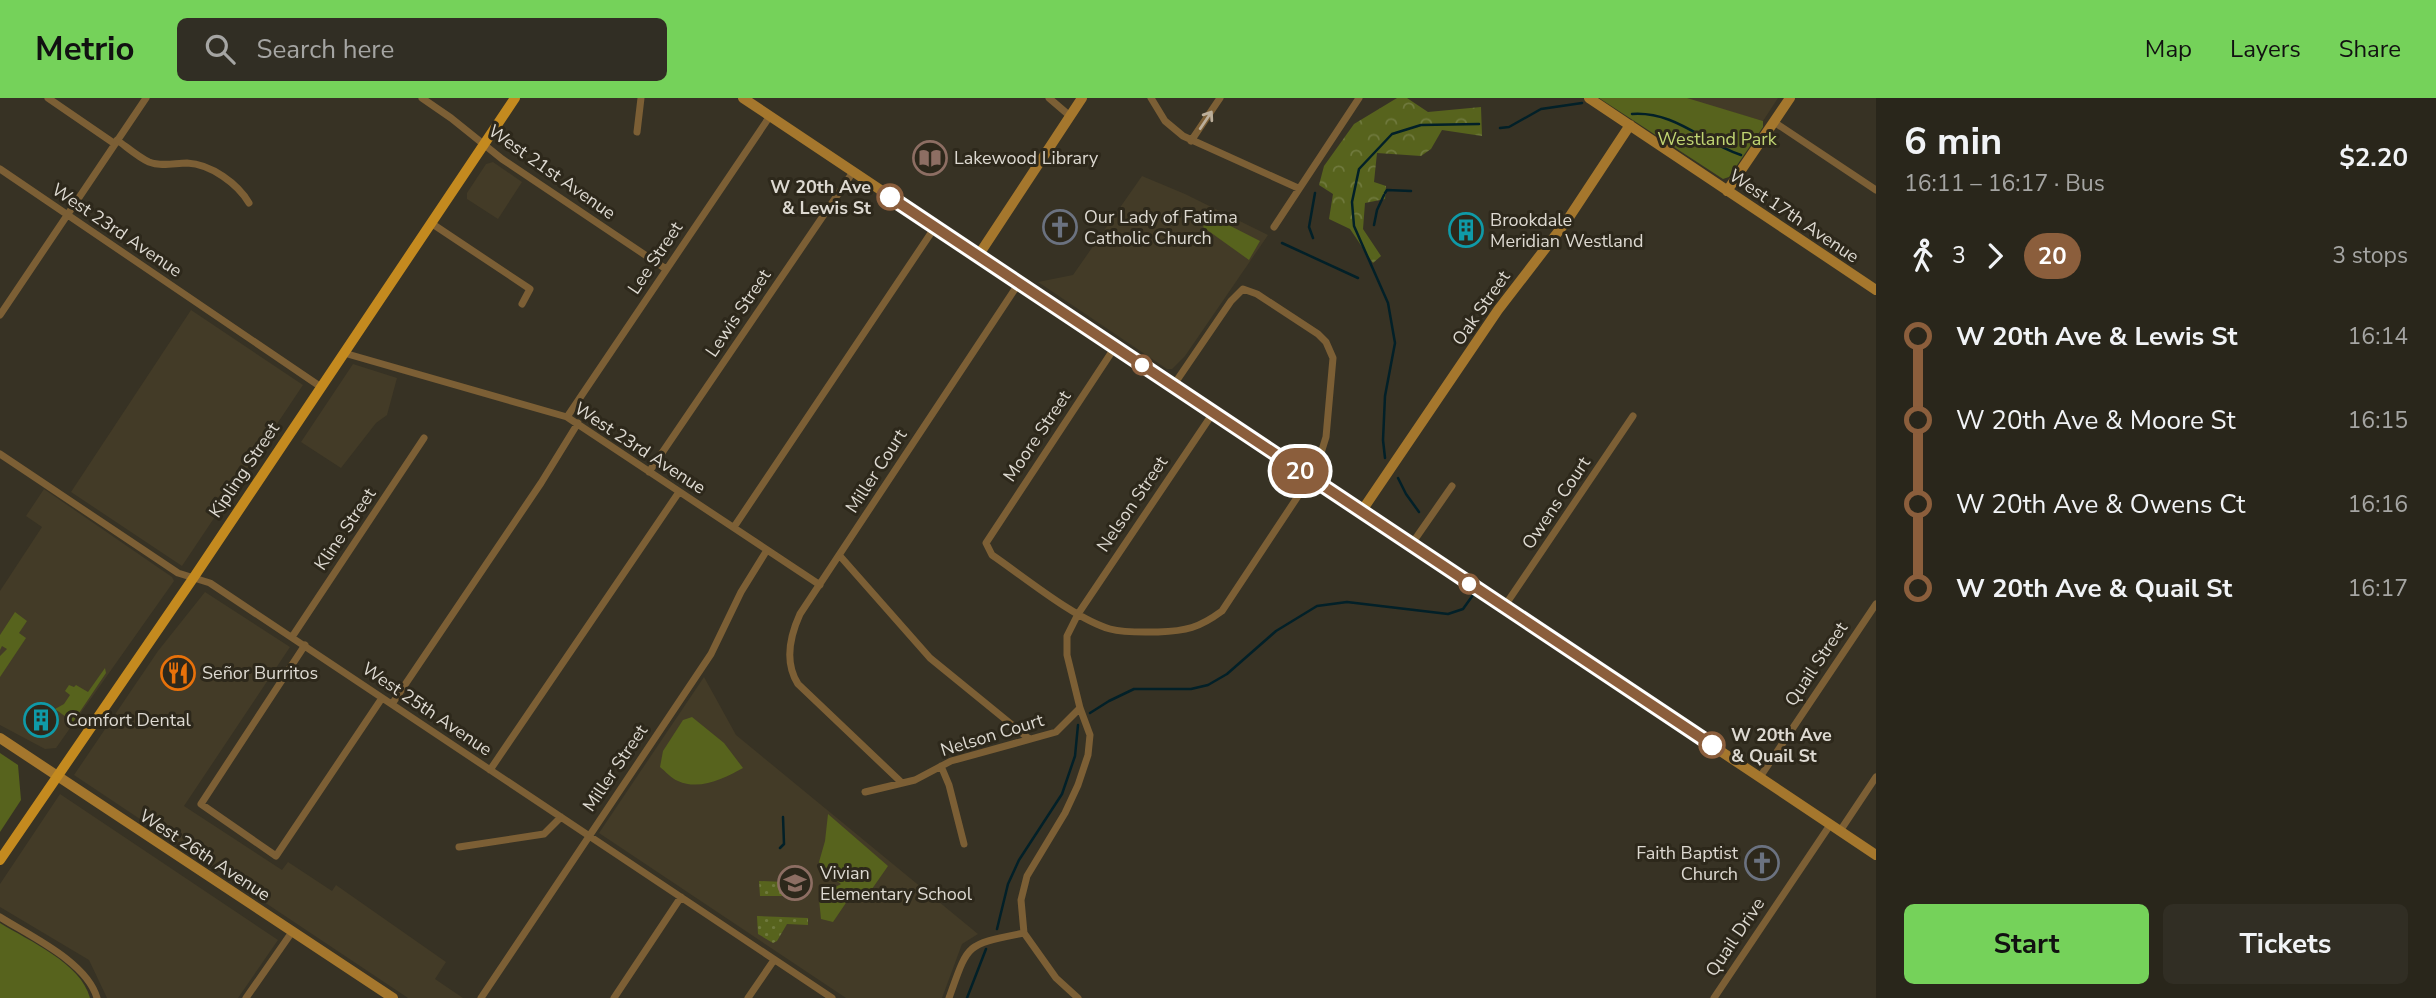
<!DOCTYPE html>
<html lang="en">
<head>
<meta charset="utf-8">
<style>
	:root { --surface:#29261b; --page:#312e24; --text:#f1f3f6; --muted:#a5a5a3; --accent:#75d25a }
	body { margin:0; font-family:"Nunito Sans",sans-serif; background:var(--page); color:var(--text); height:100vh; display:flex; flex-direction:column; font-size:26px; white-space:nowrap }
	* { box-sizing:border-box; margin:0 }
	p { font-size:23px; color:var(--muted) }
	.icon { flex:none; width:38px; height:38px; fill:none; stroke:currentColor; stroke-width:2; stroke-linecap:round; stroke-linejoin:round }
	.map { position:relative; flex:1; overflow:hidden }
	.drawer { display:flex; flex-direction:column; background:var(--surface); width:560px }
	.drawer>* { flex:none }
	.badge { padding:0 14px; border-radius:23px; font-size:24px; line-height:46px }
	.map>.badge { position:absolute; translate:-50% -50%; box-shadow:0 0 0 4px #fff }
	.legs { display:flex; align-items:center; gap:10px; height:77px; padding:0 28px; font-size:23px }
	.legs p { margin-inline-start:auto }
	.summary { display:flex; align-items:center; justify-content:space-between; height:119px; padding:0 28px }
	h1 { font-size:38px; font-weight:700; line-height:52px }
	.cta { display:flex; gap:14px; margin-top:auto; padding:14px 28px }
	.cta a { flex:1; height:80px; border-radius:10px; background:var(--accent); color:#111; font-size:28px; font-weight:700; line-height:80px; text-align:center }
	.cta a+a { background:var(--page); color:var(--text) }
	ul { padding:0 28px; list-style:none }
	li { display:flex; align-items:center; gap:24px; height:84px; font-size:26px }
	li i { display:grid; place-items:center; width:10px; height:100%; margin:0 9px; background:currentColor }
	li i::after { content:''; width:18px; height:18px; margin:-9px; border:5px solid; border-radius:50%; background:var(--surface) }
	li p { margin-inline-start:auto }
	li:first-child i { background:linear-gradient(#0000 50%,currentColor 0) }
	li:last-child i { background:linear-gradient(currentColor 50%,#0000 0) }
	header { display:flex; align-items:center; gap:42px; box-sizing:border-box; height:98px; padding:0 35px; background:var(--accent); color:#111 }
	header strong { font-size:33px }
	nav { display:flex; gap:38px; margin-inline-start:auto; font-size:24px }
	.search { width:490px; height:63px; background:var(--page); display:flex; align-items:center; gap:18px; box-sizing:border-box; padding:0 24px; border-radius:10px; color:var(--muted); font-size:26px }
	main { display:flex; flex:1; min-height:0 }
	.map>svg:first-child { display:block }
	.built { fill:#433b27 }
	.grass { fill:url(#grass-dots) }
	.forest { fill:url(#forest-crowns) }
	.park { fill:#57631d }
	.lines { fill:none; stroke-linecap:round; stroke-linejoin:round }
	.stream { stroke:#022028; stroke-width:2.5 }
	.street { stroke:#7c5f35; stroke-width:7 }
	.secondary { stroke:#a5772d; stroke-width:10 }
	.primary { stroke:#c48a1f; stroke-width:10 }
	.oneway { stroke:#bbae9a }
	.line-1-casing { stroke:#fff; stroke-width:16 }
	.line-1 { stroke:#8b5e3c; stroke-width:10 }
	.stop-1-dot { fill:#fff; stroke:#8b5e3c; stroke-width:3.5 }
	.labels { text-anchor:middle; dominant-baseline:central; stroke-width:6; stroke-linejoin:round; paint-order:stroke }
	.park-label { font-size:18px; fill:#c1d573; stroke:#2d281b }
	.poi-label { font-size:18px; fill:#ddd9d1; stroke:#2d281b; text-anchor:start }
	.street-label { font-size:18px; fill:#ddd9d1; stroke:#2d281b }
	.stop-label { font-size:18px; font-weight:bold; fill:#ddd9d1; stroke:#2d281b; text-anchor:end }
</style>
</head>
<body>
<header>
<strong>Metrio</strong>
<div class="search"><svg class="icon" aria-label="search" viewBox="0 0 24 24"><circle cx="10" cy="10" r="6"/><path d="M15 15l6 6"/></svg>Search here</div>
<nav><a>Map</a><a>Layers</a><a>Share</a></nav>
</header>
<main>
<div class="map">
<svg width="1876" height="900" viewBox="0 0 1876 900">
	<defs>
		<pattern id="grass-dots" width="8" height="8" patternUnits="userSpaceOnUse" patternTransform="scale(1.75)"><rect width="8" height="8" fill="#57631d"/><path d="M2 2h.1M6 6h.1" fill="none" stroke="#6f793d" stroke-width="1.8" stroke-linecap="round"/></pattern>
		<pattern id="forest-crowns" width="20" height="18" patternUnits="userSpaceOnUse" patternTransform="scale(1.75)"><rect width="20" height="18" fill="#57631d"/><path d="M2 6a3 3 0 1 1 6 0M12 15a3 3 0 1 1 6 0" fill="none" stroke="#6f793d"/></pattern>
	</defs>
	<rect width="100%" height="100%" fill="#373224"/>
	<path class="built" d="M1682,0h96l-15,23z
		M493,64l29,20 -24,37 -31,-20v-6l19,-29z
		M1142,78l43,18 83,41 -83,121 -13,13h-5l-129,-87 35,-7z
		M191,212l112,75 -121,181 -111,-74z
		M353,266l44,14 -10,37 -11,8 -35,45 -40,-26z
		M44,391l128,88 2,4 -118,167 -11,1 -45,-24v-134l42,-64 -16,-11z
		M205,494l85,55 -106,159 98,64 6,-8 44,29 4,-6 110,77 -11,17 28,19h-55l-334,-223 84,-124z
		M704,579l32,58 242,199 -16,10 -20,54h-96l-247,-165z
		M60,696l218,146 -40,58h-131l-18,-38 -89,-53v-23z"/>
	<path class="grass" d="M759,783l49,2v13h-48z
		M757,818l51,2v7l-21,-1 -10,17 -4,2 -15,-9z"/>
	<path class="forest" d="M1397,0h10l21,14 53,-5 1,29 -40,-6 -11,19 -10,7 -44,-3 -3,29 12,4 -1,13 -20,4 -2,26 18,27 -8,7 -23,-34 -21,-10 4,-25 -14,-9 5,-19 30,-42z"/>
	<path class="park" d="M1599,0h88l76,23v6l-34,50 -6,2z
		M1209,117l51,26 -11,19 -46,-33z
		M15,514l12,9 -8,12 7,5 -26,39v-21l7,-7 -5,-3 -2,4v-15z
		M105,570l1,5 -33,49 -18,-13 9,-5 6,-9 -5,-4 4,-6 5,2 2,-2 12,7z
		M692,619l32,26 19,25c-18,10 -43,23 -65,13 -6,-2 -13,-10 -18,-14l3,-16 20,-31z
		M0,655l18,12 3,35 -21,32z
		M828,716l60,52 -23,33 -11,-8 -21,31 -12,-3 -2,-20 9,-8 13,-7 -4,-3 5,-11 -21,-3 -2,-5 6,-21z
		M0,825c29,18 81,40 90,75h-90z"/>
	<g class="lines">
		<path class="stream" d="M1632,16c43,-3 70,28 109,41
			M1500,30l9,-1 32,-18 41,-6
			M1385,95l2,-3 24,1
			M1374,127l3,-15 7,-15
			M1313,140l-4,-11 6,-34
			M1282,145l76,35
			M1385,360l-2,-18 2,-44 10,-53 -7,-40 -34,-77 -2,-24 7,-33 33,-35 29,-9 58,-1
			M1398,380l8,16 13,18
			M1090,615l19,-12 25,-12h57l17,-4 19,-11 49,-43 41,-25 30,-4 101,12 15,-5 10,-14
			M780,750l4,-4 -1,-27
			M997,831l11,-45 11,-24 43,-66 13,-38 3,-31
			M967,900l19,-49"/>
		<path class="street" d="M48,0l67,46
			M422,0l29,20 51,41 164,110
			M1049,0l21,18
			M1151,0l14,23 18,15 115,52
			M1774,24l102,68
			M637,34l4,-34
			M117,42c10,7 21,17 32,22 12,5 26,1 38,1 24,1 51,21 62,40
			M1191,43l29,-43
			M0,71l321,218
			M431,125l99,66 -8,15
			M1274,129l85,-129
			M0,217l146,-217
			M1115,249l-129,196 6,12c31,21 83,64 118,74 15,4 32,3 48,3 28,-1 41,-4 64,-21l88,-133 11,-25 5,-16 7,-79 -7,-16 -8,-8 -61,-40 -14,-5 -12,12 -58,85
			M344,255l223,64 253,168
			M567,319l203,-301
			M0,356l178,119 32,10 622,415
			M649,374l204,-300
			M734,429l201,-300
			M1411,447l41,-59
			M840,458l90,102 98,80
			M1504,509l129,-191
			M292,539l132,-199
			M305,547l-104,159 75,52 106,-158
			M392,606l149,-221 37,-60
			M941,668l8,19 15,59
			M490,672l189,-278
			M1760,679l116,-173
			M901,684l-103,-98c-14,-22 -8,-48 2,-70l219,-331
			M865,694l50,-12 36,-19 105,-29 24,-24
			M1840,733l36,-54
			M459,749l85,-13 17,-17
			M0,819c30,19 87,45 97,81
			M246,900l46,-66
			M481,900l230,-344 30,-62 26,-42
			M614,900l67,-101
			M748,900l26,-38
			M949,900c20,-56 16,-53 75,-65
			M1078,900l-22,-20 -32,-45 -3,-33 6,-24 38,-63 13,-28 10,-30 2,-20 -10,-27 -13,-53v-19l11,-22 135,-201
			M1714,900l116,-173"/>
		<path class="secondary" d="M743,0l1133,757
			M1589,0l287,192
			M1727,93l63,-93
			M978,158l104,-158
			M1361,414l137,-202 70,-91 62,-94
			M0,640l393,260"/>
		<path class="primary" d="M0,762l194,-283 321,-479"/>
	</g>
	<defs><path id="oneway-shaft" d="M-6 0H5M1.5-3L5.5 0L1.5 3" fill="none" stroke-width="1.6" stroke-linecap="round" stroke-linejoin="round" transform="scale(1.75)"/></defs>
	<use class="oneway" href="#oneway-shaft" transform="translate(1206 22) rotate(-56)"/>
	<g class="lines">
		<g class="line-1-casing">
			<path id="line-1" d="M890,99l822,548"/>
		</g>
		<use href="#line-1" class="line-1"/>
	</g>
	<defs>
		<g id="library-ring" transform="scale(1.75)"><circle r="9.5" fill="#2d281b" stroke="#8d6e63" stroke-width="1.5"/><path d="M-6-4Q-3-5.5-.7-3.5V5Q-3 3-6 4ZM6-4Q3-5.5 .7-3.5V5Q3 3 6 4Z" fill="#8d6e63"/></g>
		<g id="church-ring" transform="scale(1.75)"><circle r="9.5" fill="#2d281b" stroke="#6b7280" stroke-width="1.5"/><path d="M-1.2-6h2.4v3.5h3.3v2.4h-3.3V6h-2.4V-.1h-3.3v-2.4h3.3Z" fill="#6b7280"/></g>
		<g id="building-ring" transform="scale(1.75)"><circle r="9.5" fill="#2d281b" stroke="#0f9aa8" stroke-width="1.5"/><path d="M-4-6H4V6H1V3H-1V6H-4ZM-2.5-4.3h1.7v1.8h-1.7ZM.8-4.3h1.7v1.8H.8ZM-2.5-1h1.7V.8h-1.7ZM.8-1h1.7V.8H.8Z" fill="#0f9aa8"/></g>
		<g id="restaurant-ring" transform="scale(1.75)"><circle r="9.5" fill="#2d281b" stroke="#e8710a" stroke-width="1.5"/><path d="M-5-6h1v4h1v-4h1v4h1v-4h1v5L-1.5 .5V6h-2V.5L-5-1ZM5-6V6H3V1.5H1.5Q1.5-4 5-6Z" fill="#e8710a"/></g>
		<g id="school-ring" transform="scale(1.75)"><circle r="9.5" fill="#2d281b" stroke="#8d6e63" stroke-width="1.5"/><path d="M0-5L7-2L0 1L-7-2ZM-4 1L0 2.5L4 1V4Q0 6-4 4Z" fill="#8d6e63"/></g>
	</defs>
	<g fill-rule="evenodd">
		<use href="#library-ring" x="930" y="60"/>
		<use href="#church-ring" x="1060" y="129"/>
		<use href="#building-ring" x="1466" y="132"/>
		<use href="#restaurant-ring" x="178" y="575"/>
		<use href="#building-ring" x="41" y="622"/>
		<use href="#church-ring" x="1762" y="765"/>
		<use href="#school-ring" x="795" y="785"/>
	</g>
	<g class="stop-1-dot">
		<circle cx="890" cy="99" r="12"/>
		<circle cx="1142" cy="267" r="9"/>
		<circle cx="1469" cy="486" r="9"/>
		<circle cx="1712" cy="647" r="12"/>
	</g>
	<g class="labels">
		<g class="park-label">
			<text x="1717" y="41">Westland Park</text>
		</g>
		<g class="poi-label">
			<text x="954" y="60">Lakewood Library</text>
			<text x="1084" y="119">Our Lady of Fatima<tspan x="1084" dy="21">Catholic Church</tspan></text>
			<text x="1490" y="122">Brookdale<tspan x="1490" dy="21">Meridian Westland</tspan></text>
			<text x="202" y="575">Señor Burritos</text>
			<text x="66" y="622">Comfort Dental</text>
			<text x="1738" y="755" text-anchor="end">Faith Baptist<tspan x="1738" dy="21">Church</tspan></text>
			<text x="820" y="775">Vivian<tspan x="820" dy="21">Elementary School</tspan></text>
		</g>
		<g class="street-label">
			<text transform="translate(552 74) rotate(35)">West 21st Avenue</text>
			<text transform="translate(1794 118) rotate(34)">West 17th Avenue</text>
			<text transform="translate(117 132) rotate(34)">West 23rd Avenue</text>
			<text transform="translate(655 160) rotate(-56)">Lee Street</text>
			<text transform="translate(1481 210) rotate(-55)">Oak Street</text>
			<text transform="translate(738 215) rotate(-56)">Lewis Street</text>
			<text transform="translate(1037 338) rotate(-56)">Moore Street</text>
			<text transform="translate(640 350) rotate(33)">West 23rd Avenue</text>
			<text transform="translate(244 372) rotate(-56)">Kipling Street</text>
			<text transform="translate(876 373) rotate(-57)">Miller Court</text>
			<text transform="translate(1556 405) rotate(-56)">Owens Court</text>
			<text transform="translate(1132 406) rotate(-56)">Nelson Street</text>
			<text transform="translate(345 431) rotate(-56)">Kline Street</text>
			<text transform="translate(1816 566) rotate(-56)">Quail Street</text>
			<text transform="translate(427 611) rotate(34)">West 25th Avenue</text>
			<text transform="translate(992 637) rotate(-17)">Nelson Court</text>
			<text transform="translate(615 670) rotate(-56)">Miller Street</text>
			<text transform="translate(205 757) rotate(33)">West 26th Avenue</text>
			<text transform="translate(1735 839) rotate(-56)">Quail Drive</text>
		</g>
		<g class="stop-label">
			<text x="871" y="89">W 20th Ave<tspan x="871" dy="21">&amp; Lewis St</tspan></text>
			<text x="1731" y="637" text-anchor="start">W 20th Ave<tspan x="1731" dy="21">&amp; Quail St</tspan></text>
		</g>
	</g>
</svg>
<b class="badge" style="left:1300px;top:373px;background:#8b5e3c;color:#fff">20</b>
</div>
<section class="drawer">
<div class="summary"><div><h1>6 min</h1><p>16:11 – 16:17 · Bus</p></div><b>$2.20</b></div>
<div class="legs"><svg class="icon" aria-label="walk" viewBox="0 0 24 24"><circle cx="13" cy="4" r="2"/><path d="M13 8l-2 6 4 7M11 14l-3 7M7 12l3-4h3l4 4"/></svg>3<svg class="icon" aria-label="forward" viewBox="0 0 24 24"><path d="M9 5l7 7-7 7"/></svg><b class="badge" style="background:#8b5e3c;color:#fff">20</b><p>3 stops</p></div>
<ul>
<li><i style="color:#8b5e3c"></i><b>W 20th Ave &amp; Lewis St</b><p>16:14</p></li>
<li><i style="color:#8b5e3c"></i><span>W 20th Ave &amp; Moore St</span><p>16:15</p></li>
<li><i style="color:#8b5e3c"></i><span>W 20th Ave &amp; Owens Ct</span><p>16:16</p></li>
<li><i style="color:#8b5e3c"></i><b>W 20th Ave &amp; Quail St</b><p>16:17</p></li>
</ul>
<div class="cta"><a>Start</a><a>Tickets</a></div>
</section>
</main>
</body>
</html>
